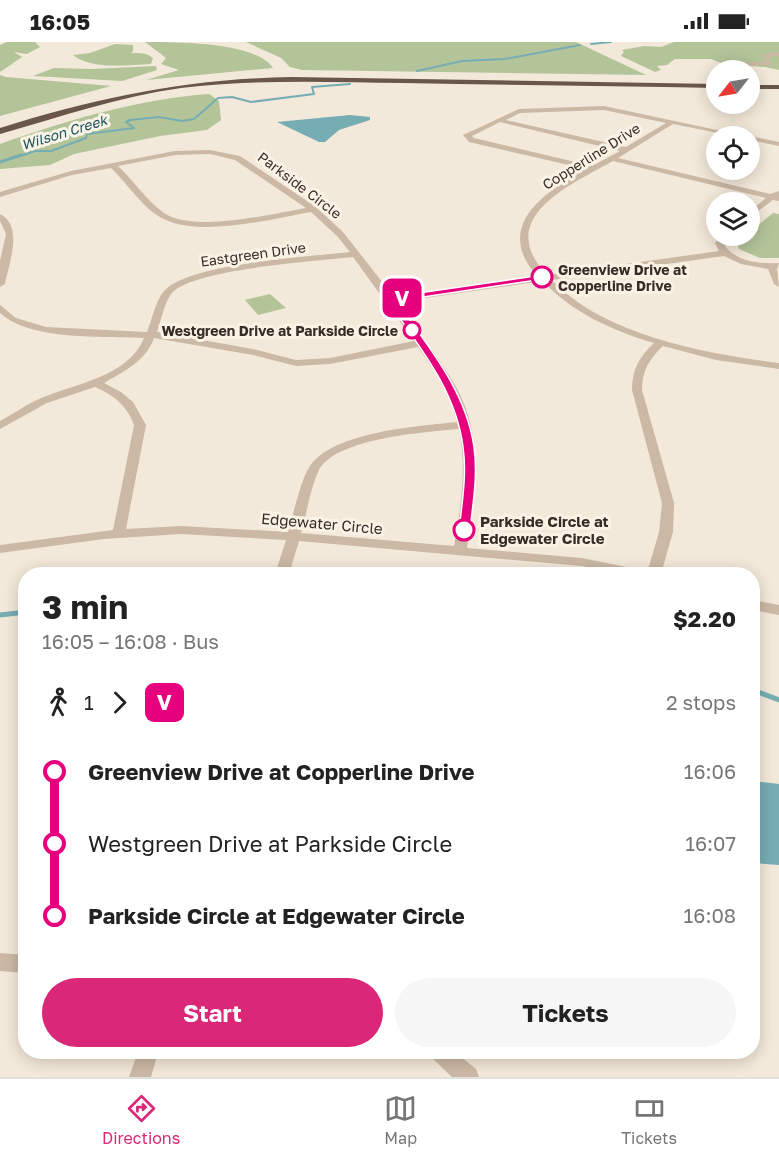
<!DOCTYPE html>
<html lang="en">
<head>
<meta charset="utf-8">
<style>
	:root { --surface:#fff; --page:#f6f6f6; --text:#222; --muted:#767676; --line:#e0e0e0; --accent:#db2777 }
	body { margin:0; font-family:"Golos Text",sans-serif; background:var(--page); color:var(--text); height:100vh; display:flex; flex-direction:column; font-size:22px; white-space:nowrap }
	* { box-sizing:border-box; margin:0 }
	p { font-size:20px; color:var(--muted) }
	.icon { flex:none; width:33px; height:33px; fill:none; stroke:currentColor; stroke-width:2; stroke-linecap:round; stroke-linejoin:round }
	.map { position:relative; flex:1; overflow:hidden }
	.drawer { position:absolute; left:18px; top:525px; width:742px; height:492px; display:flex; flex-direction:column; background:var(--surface); border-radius:24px; box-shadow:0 3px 15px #0003 }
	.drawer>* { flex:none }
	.badge { padding:0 12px; border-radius:9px; font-size:21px; line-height:39px }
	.needle { width:39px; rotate:239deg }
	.buttons { position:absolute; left:706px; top:18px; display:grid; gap:12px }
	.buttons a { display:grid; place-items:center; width:54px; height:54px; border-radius:50%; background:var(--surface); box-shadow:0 3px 15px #0003; font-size:30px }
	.map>.badge { position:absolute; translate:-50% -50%; box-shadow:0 0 0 3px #fff }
	.legs { display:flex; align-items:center; gap:9px; height:66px; padding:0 24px; font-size:20px }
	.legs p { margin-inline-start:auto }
	.head { display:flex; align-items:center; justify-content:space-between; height:102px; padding:0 24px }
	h1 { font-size:33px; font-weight:700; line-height:45px }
	.primary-button { display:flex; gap:12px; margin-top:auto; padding:12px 24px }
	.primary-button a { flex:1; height:69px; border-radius:36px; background:var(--accent); color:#fff; font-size:24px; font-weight:700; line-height:69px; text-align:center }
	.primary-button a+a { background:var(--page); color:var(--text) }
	ul { padding:0 24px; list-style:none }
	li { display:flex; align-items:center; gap:21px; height:72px; font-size:22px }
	li i { display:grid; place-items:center; width:9px; height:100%; margin:0 8px; background:currentColor }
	li i::after { content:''; width:15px; height:15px; margin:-8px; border:4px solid; border-radius:50%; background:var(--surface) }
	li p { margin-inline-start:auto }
	li:first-child i { background:linear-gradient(#0000 50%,currentColor 0) }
	li:last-child i { background:linear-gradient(currentColor 50%,#0000 0) }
	.status { display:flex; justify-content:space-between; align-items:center; height:42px; padding:0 30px; background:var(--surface); direction:ltr }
	.status svg { height:16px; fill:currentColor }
	.menu { display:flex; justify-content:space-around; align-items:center; height:84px; border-top:2px solid var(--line); background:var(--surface); font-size:16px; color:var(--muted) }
	.menu a { display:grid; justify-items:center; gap:3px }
	.menu .active { color:var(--accent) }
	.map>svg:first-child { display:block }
	.green { fill:#b3c499 }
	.water { fill:#76adb3 }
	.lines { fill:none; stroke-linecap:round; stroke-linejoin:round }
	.stream-far2 { stroke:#76adb3; stroke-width:2 }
	.stream-far1 { stroke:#76adb3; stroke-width:3 }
	.stream { stroke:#76adb3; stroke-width:5 }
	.minor { fill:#ccb9a5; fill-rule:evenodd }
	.trunk { fill:#6a564a; fill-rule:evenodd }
	.line-1 { fill:#e6007e; stroke:#fff; stroke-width:1.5 }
	.stop-1-dot { fill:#fff; stroke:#e6007e; stroke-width:3 }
	.labels { text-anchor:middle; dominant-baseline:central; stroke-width:6; stroke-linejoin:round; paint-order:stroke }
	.far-water-label { font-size:14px; font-style:italic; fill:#19545c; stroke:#fbf2e6 }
	.far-street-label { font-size:14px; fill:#372d27; stroke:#fbf2e6 }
	.far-stop-label { font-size:14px; font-weight:bold; fill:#372d27; stroke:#fbf2e6; text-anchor:start }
	.stop-label { font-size:15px; font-weight:bold; fill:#372d27; stroke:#fbf2e6; text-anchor:start }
	.street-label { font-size:15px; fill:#372d27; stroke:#fbf2e6 }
</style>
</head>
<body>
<div class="status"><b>16:05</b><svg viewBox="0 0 49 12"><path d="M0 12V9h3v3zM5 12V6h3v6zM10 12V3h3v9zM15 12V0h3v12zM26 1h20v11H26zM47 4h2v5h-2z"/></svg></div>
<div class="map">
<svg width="779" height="1035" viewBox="0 0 779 1035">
	<rect width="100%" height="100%" fill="#f3e9da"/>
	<path class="green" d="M7,0h28l5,5 -13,7 -13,-2 8,5 -22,15v-27z
		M145,0c33,0 111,0 128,26l-127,12 33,-10 -18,-6 5,-6z
		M246,0h330l70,33 -344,-5 -12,-3 -9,-9z
		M674,0h105v28l-14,-3 -41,-3 -13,-5h-36l-8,6 -10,1 4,4 -6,2 -34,-16 3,-4 -2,-2 22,-4 17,1z
		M115,2l18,1v6l-2,2c9,0 14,-1 22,5l-2,6c-23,1 -60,6 -78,-9l17,-2z
		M156,24l1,4 -35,11 -89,-5 21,-8 37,1z
		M0,33l6,2 105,9 -111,30z
		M209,52l10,7 2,19 -14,10 -47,6 -86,18 -24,11 -50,4v-25l11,-4c65,-22 129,-41 198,-46z
		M773,171l6,1v44h-19l-21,-9 -2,-6 9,-7h4v-4z
		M270,252l16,14 -28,7 -13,-15z"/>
	<path class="water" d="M350,73l20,2v3l-31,10 -14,12h-6l-42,-20z
		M753,739l26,3v81l-26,-2z"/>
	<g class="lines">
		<path class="stream-far2" d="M591,2l20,-2
			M417,29l45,-10 43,-2 75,-14
			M17,115l18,-6h16l35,-13 1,-4 47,-6 -8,-6 4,-2 29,-3 23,4 12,-2 24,-21 14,-1 19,5 63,-8 -2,-7 38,-3"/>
		<path class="stream-far1" d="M0,120l21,-7"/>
		<path class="stream" d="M0,573l26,-3
			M753,648l26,10"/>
		<path class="minor" d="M779,10v4l-10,1 2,8 -31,1 1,4h-6l-1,-7 31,-1 -1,-8z
			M715,30h2v4l-5,-2z
			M604,64l141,30h-12l-60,-12 -55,34 152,36 9,-3v10l-6,-1 -23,17v-6l16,-13 -153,-37c-43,24 -120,57 -66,114l172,-24 -4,-8 6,-7h8l-6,7c11,19 37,21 56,20l-2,6 2,18 -5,-3 -6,-15 -27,-5 -17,-8 -172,24c51,55 155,74 227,83v6l-63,-9 -53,-14c-14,13 -21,25 -21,44l32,113 -1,29 -12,42h-39l-40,-8 -283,-25 -10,33h-14l11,-34 -105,-6 -77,5 -104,14v-8l113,-15 21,-105c-7,-20 -21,-30 -39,-38l-48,16 -47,26v-8c13,-7 27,-17 41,-23 34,-14 88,-22 103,-60 -40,-2 -114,3 -144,-25v-8l16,13 30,9 101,5c5,-12 9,-33 18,-42 27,-27 143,-33 185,-38l-13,-16 -26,-24c-40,7 -114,27 -151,5 -19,-11 -33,-34 -49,-49l-39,7 -72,22v-5l71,-21 104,-20 35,-1 30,6 76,51 27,25 51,65 144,-20c-46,-50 6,-85 48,-108l-117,-27 -6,-7 56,-26zM604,68l62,13 -40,24 -120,-27 14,-7zM500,80l120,29 -28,15 -118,-28 -2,-2zM210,112l25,6 71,48c-35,6 -112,25 -142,5 -18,-13 -30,-32 -46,-47l57,-11zM353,215l61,84 -84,17 -34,2 -43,-11 -96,-17c4,-11 7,-29 15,-39 20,-24 146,-32 181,-36zM543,239c28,31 70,50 111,62 -15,14 -22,27 -22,47l30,113 -3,29 -12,41 -6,-3 -59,-12 -115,-10c9,-55 17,-113 -12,-163 -18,-30 -38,-55 -58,-83zM154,296l99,17 43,11 34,-2 88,-17 27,39 12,36c-39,4 -124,10 -147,44 -9,12 -17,50 -22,66l-107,-6 -55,3 20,-104 -13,-23 -12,-10 -17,-9c19,-11 42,-22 50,-45zM459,387c8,40 2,78 -5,117l-153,-13c6,-20 9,-44 18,-63 17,-32 107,-38 140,-41z
			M747,94h3l29,6v4l-29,-6v-4z
			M0,172c24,12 9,49 5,70l-5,3v-26l6,-27 -6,-13z
			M753,558l26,5v10l-26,-5z
			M0,911l26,2v18l-26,-2z
			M138,1010h20l-7,25h-22z
			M430,1010h25l21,17 3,8h-27l-19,-18z"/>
		<path class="trunk" d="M292,35l425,7v4c-105,-2 -209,-3 -314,-5 -74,-1 -149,-4 -222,5 -63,9 -121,29 -181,46v-6c100,-31 187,-49 292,-51z
			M750,43h29v4h-29z"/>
	</g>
	<path class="line-1" d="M542,233l4,2 -2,2 -148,22c32,45 70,90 78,146 4,28 -1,56 -4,83l-6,4 -4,-1 -1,-3c3,-27 8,-56 4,-83 -7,-57 -45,-102 -76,-147l4,-3z"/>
	<g class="stop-1-dot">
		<circle cx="542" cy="235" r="10"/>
		<circle cx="412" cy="288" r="8"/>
		<circle cx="464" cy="488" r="10"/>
	</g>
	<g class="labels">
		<g class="far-water-label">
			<text transform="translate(64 90) rotate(-17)">Wilson Creek</text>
		</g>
		<g class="far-street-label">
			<text transform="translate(591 114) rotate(-32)">Copperline Drive</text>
			<text transform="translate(300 143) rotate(37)">Parkside Circle</text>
			<text transform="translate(253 212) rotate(-8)">Eastgreen Drive</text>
		</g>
		<g class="far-stop-label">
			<text x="558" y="227">Greenview Drive at<tspan x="558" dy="16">Copperline Drive</tspan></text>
			<text x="398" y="288" text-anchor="end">Westgreen Drive at Parkside Circle</text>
		</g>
		<g class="stop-label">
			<text x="480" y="479">Parkside Circle at<tspan x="480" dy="17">Edgewater Circle</tspan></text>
		</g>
		<g class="street-label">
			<text transform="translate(322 481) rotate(5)">Edgewater Circle</text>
		</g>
	</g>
</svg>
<div class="buttons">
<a><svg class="needle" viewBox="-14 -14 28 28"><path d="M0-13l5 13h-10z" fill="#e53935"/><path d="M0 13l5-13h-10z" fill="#767676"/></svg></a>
<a><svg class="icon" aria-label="locate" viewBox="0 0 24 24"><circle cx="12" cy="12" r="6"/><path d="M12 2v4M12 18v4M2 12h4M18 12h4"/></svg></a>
<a><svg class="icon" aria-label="layers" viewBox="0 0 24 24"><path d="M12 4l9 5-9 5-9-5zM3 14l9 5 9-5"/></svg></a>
</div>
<b class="badge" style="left:402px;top:256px;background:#e6007e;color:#fff">V</b>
<section class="drawer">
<div class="head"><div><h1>3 min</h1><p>16:05 – 16:08 · Bus</p></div><b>$2.20</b></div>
<div class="legs"><svg class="icon" aria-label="walk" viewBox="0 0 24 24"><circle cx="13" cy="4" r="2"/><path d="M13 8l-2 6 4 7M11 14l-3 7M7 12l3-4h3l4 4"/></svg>1<svg class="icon" aria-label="forward" viewBox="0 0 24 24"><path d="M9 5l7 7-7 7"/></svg><b class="badge" style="background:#e6007e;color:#fff">V</b><p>2 stops</p></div>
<ul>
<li><i style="color:#e6007e"></i><b>Greenview Drive at Copperline Drive</b><p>16:06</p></li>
<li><i style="color:#e6007e"></i><span>Westgreen Drive at Parkside Circle</span><p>16:07</p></li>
<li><i style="color:#e6007e"></i><b>Parkside Circle at Edgewater Circle</b><p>16:08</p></li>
</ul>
<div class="primary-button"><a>Start</a><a>Tickets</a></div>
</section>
</div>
<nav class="menu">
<a class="active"><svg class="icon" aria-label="directions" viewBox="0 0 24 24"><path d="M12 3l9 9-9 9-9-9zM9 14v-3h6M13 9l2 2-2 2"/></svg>Directions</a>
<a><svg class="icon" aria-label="map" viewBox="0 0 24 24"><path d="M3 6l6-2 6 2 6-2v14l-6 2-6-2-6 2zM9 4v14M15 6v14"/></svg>Map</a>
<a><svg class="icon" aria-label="tickets" viewBox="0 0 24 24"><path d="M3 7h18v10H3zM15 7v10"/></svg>Tickets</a>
</nav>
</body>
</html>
